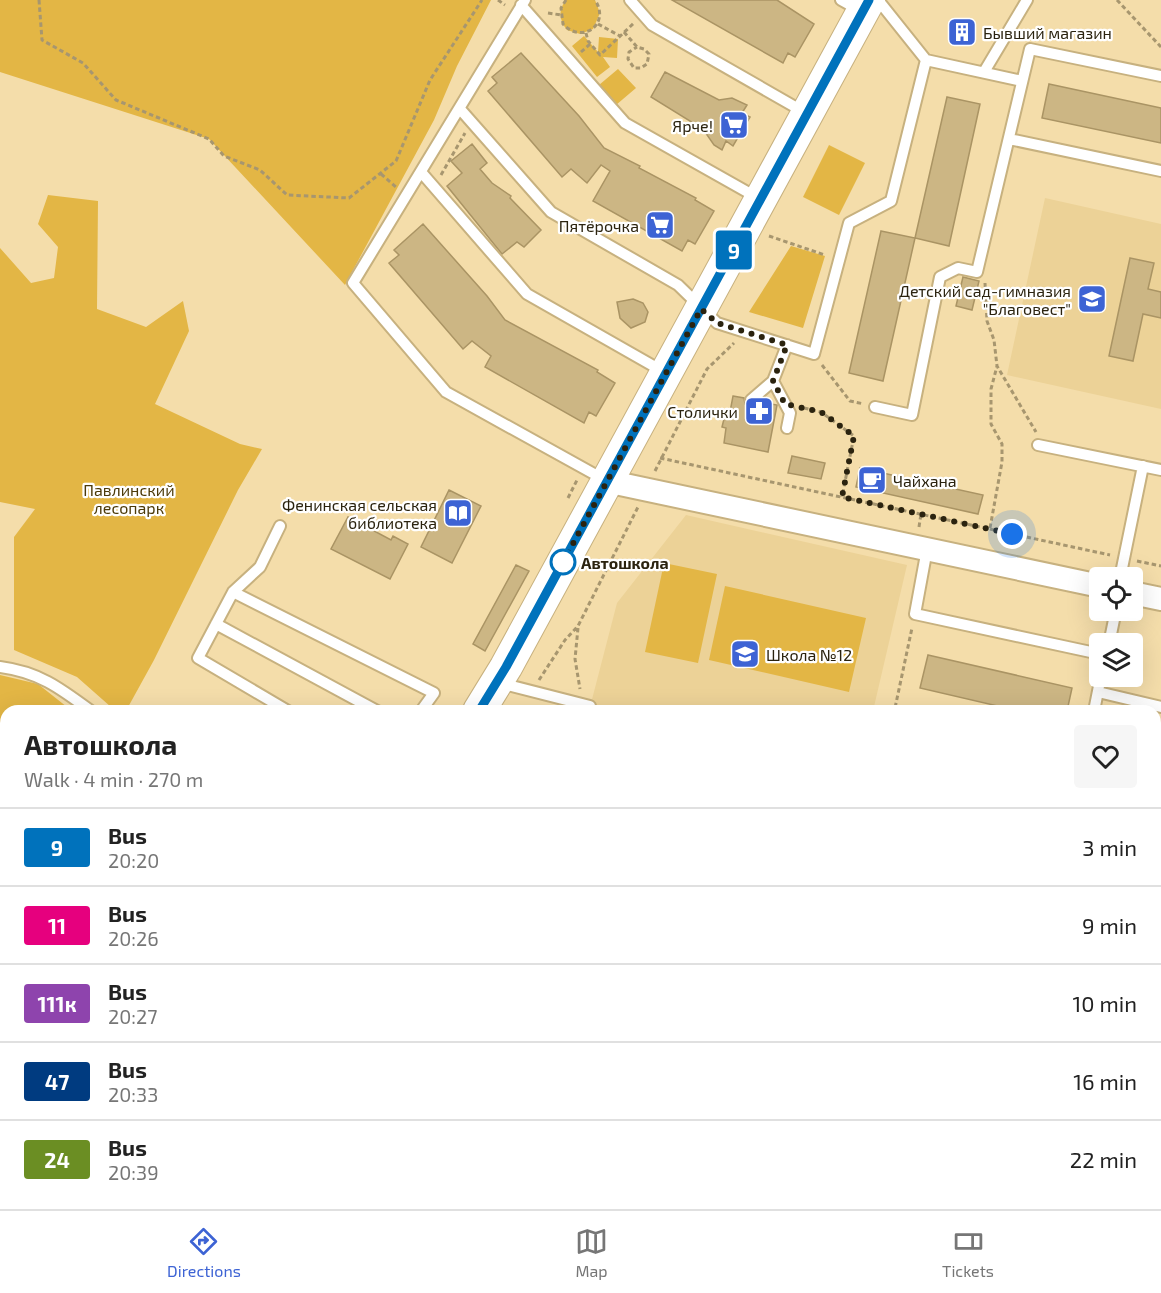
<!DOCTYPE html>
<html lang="en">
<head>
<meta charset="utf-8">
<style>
	:root { --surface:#fff; --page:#f6f6f6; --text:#222; --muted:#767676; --line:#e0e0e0; --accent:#3d63d4 }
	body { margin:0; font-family:"Exo 2",sans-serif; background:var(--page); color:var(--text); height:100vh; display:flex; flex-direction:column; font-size:22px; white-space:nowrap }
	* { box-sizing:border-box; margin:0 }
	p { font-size:20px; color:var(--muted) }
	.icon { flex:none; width:33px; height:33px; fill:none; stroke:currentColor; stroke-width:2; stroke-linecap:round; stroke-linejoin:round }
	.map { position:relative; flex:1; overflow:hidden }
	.details { position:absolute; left:0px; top:705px; width:1161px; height:504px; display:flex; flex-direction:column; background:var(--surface); border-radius:18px 18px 0 0; box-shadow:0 6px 24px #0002 }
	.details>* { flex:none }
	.badge { padding:0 12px; border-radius:4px; font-size:21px; line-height:39px }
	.buttons { position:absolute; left:1089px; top:567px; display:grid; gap:12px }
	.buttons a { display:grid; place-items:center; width:54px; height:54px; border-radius:6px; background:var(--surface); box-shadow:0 6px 24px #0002; font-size:30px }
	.you { position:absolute; width:30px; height:30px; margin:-15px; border:4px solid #fff; border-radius:50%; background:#1a73e8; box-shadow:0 0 0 9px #1a73e833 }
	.map>.badge { position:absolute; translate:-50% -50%; box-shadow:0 0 0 3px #fff }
	.round { display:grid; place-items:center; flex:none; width:63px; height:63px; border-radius:6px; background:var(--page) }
	.overview { display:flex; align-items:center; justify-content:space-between; height:102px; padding:0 24px }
	h1 { font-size:28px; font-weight:700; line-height:45px }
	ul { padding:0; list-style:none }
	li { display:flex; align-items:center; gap:18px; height:78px; padding:0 24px; border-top:2px solid var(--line) }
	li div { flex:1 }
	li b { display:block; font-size:22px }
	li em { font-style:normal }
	li .badge { min-width:66px; font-weight:700; text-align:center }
	.tab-bar { display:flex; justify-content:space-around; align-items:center; height:84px; border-top:2px solid var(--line); background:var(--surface); font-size:16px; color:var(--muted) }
	.tab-bar a { display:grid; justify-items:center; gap:3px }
	.tab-bar .selected { color:var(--accent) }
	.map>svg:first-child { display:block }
	.built { fill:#ecd297 }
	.green { fill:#e3b645 }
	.building { fill:#ccb684; stroke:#aa9464; stroke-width:1.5 }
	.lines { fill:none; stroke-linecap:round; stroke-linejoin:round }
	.lane-casing { stroke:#c7b17f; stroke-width:14 }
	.street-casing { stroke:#c7b17f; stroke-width:26 }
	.secondary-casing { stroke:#c7b17f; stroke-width:34 }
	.path { stroke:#a7966f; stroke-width:3; stroke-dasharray:4.5 3; stroke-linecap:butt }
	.lane { stroke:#fff; stroke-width:10 }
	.street { stroke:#fff; stroke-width:22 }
	.secondary { stroke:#fff; stroke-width:32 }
	.line-casing { stroke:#fff; stroke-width:14 }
	.line { stroke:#0072bc; stroke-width:9 }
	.walk { stroke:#2b230f; stroke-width:6; stroke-dasharray:0 10.8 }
	.stop-dot { fill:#fff; stroke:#0072bc; stroke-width:3 }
	.labels { text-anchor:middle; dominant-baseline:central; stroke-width:4.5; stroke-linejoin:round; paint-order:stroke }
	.poi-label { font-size:16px; fill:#2b230f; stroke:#fff; text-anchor:end }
	.park-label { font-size:16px; fill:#4c3a09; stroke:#fff }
	.stop-label { font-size:16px; font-weight:bold; fill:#2b230f; stroke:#fff; text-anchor:start }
</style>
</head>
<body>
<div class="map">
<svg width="1161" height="1209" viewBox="0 0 1161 1209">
	<rect width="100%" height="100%" fill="#f4ddaa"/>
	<path class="built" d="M1045,198l116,26v185l-154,-34z
		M686,515l221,50 -34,146h-284l28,-108z
		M1155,829l6,2v181l-6,-2z"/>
	<path class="green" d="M0,0h491l-34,66 -23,54 -89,165 -136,-146 -209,-67z
		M566,0h29l5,13 -7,16 -13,5 -13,-4c-8,-10 -9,-20 -1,-30z
		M584,36l14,16 1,-15 19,2 -1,19 -14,-1 7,10 -13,10 -25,-31z
		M618,69l18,19 -20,17 -17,-20z
		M829,145l36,18 -26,52 -36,-18z
		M48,195l50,6 -1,108 49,18 37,-26 6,30 -34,73 85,40 22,5 -24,41 -84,170 -27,49 -16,-2 -34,-30 -63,-27v-113l21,-28 -35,-7v-254l31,35 23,-5 4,-31 -20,-23z
		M791,246l34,10 -22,72 -54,-16z
		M664,563l53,11 -19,89 -53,-11z
		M725,586l141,32 -17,74 -140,-32z
		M0,675l38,9 29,23v4h-61v63l-6,4z"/>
	<path class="building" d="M672,0h105l37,24 -19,33 -7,-4 -5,10z
		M963,19l12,14 -13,11 -12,-13z
		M521,53l58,63 25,32 36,18 -1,2 57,30 -1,2 19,11 -19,33 -7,-4 -6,11 -89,-50 17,-30 -9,-6 -14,18 -16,-14 -9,8 -74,-86 9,-8 -5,-6z
		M665,72l54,28 13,-2 15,7 -5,8 8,4 -17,29 -7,-5 -4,9 -8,-5 -11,-16 -52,-32z
		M1049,84l112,24v35l-119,-25z
		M947,97l33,7 -31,142 -34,-8z
		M472,144l15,19 -7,6 12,14 19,13 -1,2 31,32 -17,17 -7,-5 -15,12 -55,-68 15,-13 -11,-12z
		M423,224l64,72 18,24 93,50 -1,2 18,11 -19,33 -7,-4 -5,11 -99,-56 6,-11 -19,-15 -9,8 -74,-86 10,-8 -5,-5z
		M881,231l34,7 -32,143 -34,-8z
		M1130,258l24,5 -6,26 13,3v26l-18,-4 -10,47 -24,-5z
		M963,277l16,4 -7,29 -16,-4z
		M633,299l10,4 5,9 -3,10 -14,6 -11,-10 -3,-16z
		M733,396l11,2 1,6 4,3 11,-5 17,3 -9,47 -44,-9 2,-15 -4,-1 4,-16 4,1z
		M792,456l33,7 -4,16 -33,-6z
		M860,468l123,27 -5,19 -122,-27z
		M449,490l32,16 -29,57 -31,-16z
		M348,517l43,23 2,-4 15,8 -18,35 -59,-30z
		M516,565l13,6 -44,80 -12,-7z
		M928,655l144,33 -5,23h-48l-99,-23z"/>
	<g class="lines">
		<g class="lane-casing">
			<path id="lane" d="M525,0l-172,283 93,109 159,88
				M630,0l22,25 152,87
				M841,0l18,10
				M878,0l48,60 96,21
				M521,5l104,118 133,75
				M984,72l43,-72
				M460,109l91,103 127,73 39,38 97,31 35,-131 42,-22 35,-141
				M1009,139l152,32
				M421,172l106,122 137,78
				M773,381l17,32 -3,15
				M751,400l22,-19 14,-36
				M875,407l37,8 28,-138 18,-9 19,4 53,-223 131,27
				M1038,445l123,25
				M280,526l-20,41 -27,25 -35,66 90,53
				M927,549l-12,65 185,40
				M1120,578l23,-112
				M233,592l201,101 -13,18
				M216,624l161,87
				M1109,644l7,-34
				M0,667c39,5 60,21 91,44
				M500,683l90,23
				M1098,692l63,15
				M1094,711l7,-35
				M1155,798l6,2
				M1155,1042l6,1
				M1155,1134l6,2
				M0,1169l6,-9
				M280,1209l3,-6
				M653,1209l5,-6"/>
		</g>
		<g class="street-casing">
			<path id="street" d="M606,481l494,105
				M1132,593l29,6
				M0,813l6,-3"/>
		</g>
		<g class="secondary-casing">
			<path id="secondary" d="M479,711l27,-44 363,-667
				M994,1203l12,6"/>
		</g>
		<path class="path" d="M39,0l3,40 41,23 33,37 93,39 15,17 36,14 27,25 62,3 47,-37 34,-81 52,-80
			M498,0l7,5
			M566,0l-5,8 2,16c19,21 48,0 32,-24
			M1117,0l44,47
			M548,13l13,2
			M598,24l22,12
			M624,32l13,15 7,2 5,5 -2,10 -6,4h-7l-6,-9 1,-7 8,-5
			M586,33l2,8 12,14 34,-32
			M581,52l9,-8
			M381,174l15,13
			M441,175l24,-42
			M769,236l56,19
			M985,283l2,38 7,19 3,26 39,66
			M822,365l28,36 14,3
			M804,408l17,4 33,24 -12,61
			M660,458l450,97
			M655,471l52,-102 27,-26
			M568,498l9,-18
			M919,527l2,-13
			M990,528l12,-66v-18l-11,-20v-35l6,-23
			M1137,561l24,5
			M578,628l-3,31 5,30
			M539,680l26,-40 13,-14 60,-119
			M604,707l32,4
			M909,711l-14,-3 17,-80
			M1031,1205l9,4"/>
		<use href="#lane" class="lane"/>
		<use href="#street" class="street"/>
		<use href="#secondary" class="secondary"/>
	</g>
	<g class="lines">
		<g class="line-casing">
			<path id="line" d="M479,711l27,-44 363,-667"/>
		</g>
		<use href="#line" class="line"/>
		<path class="walk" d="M563,562l138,-253 16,14 70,22 -14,36 12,23 36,8 33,24 -12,61 170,37"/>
	</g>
	<defs>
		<g id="building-square" transform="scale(1.5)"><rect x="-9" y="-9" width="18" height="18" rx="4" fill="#3d63d4" stroke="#fff"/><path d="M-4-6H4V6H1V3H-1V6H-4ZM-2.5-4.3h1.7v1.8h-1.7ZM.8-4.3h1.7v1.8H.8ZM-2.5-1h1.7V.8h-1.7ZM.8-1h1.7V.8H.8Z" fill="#fff"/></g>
		<g id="supermarket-square" transform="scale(1.5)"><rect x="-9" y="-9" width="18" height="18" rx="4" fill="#3d63d4" stroke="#fff"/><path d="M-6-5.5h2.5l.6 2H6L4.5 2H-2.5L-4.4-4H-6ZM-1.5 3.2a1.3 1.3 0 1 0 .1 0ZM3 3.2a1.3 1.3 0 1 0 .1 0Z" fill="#fff"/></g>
		<g id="school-square" transform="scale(1.5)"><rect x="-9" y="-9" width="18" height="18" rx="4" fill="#3d63d4" stroke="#fff"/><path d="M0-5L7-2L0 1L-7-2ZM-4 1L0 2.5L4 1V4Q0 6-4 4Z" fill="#fff"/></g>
		<g id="pharmacy-square" transform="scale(1.5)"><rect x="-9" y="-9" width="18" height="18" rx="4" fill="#3d63d4" stroke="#fff"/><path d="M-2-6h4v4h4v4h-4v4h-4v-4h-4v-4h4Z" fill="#fff"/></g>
		<g id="cafe-square" transform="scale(1.5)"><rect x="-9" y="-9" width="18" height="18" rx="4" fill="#3d63d4" stroke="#fff"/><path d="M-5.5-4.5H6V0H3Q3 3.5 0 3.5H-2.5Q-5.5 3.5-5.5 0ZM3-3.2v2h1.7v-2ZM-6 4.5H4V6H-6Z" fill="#fff"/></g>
		<g id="library-square" transform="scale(1.5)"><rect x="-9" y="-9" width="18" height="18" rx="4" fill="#3d63d4" stroke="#fff"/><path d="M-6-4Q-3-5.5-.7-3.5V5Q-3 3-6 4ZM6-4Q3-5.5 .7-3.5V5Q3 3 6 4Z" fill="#fff"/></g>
	</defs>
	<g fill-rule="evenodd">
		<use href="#building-square" x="962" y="32"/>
		<use href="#supermarket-square" x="734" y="125"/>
		<use href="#supermarket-square" x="660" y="225"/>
		<use href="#school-square" x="1092" y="299"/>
		<use href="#pharmacy-square" x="759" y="411"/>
		<use href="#cafe-square" x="872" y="480"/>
		<use href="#library-square" x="458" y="513"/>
		<use href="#school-square" x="745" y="654"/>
	</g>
	<circle class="stop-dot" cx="563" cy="562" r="12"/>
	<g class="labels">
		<g class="poi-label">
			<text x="983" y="32" text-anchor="start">Бывший магазин</text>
			<text x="713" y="125">Ярче!</text>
			<text x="639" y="225">Пятёрочка</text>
			<text x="1071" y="290">Детский сад-гимназия<tspan x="1071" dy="18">"Благовест"</tspan></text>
			<text x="738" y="411">Столички</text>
			<text x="893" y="480" text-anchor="start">Чайхана</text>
			<text x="437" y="504">Фенинская сельская<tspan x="437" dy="18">библиотека</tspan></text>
			<text x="766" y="654" text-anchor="start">Школа №12</text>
		</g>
		<g class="park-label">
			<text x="129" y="489">Павлинский<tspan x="129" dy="18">лесопарк</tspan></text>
		</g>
		<g class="stop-label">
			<text x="581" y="562">Автошкола</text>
		</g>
	</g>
</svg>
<div class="buttons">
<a><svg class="icon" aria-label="locate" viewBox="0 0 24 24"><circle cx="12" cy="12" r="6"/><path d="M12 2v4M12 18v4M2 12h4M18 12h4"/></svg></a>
<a><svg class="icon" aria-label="layers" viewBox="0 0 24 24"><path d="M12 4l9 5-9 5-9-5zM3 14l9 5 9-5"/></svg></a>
</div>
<div class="you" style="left:1012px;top:534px"></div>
<b class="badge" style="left:734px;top:250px;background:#0072bc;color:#fff">9</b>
<section class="details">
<div class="overview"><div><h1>Автошкола</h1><p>Walk · 4 min · 270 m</p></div><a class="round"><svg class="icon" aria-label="heart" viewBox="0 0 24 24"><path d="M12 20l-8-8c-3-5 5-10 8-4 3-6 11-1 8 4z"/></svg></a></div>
<ul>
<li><span class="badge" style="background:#0072bc;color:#fff">9</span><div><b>Bus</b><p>20:20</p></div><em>3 min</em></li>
<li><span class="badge" style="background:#e6007e;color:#fff">11</span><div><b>Bus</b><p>20:26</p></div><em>9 min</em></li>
<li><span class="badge" style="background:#8e44ad;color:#fff">111к</span><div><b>Bus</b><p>20:27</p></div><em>10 min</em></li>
<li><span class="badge" style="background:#003b80;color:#fff">47</span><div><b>Bus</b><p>20:33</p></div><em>16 min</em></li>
<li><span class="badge" style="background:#6b8e23;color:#fff">24</span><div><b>Bus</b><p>20:39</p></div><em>22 min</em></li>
</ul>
</section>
</div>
<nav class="tab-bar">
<a class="selected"><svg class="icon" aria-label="directions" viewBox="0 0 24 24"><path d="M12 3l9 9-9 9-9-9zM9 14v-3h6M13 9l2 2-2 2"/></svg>Directions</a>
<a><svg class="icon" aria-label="map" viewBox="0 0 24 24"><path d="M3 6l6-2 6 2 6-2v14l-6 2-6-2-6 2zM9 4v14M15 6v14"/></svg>Map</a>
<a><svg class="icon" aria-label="tickets" viewBox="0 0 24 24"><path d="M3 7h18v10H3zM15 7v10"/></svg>Tickets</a>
</nav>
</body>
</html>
